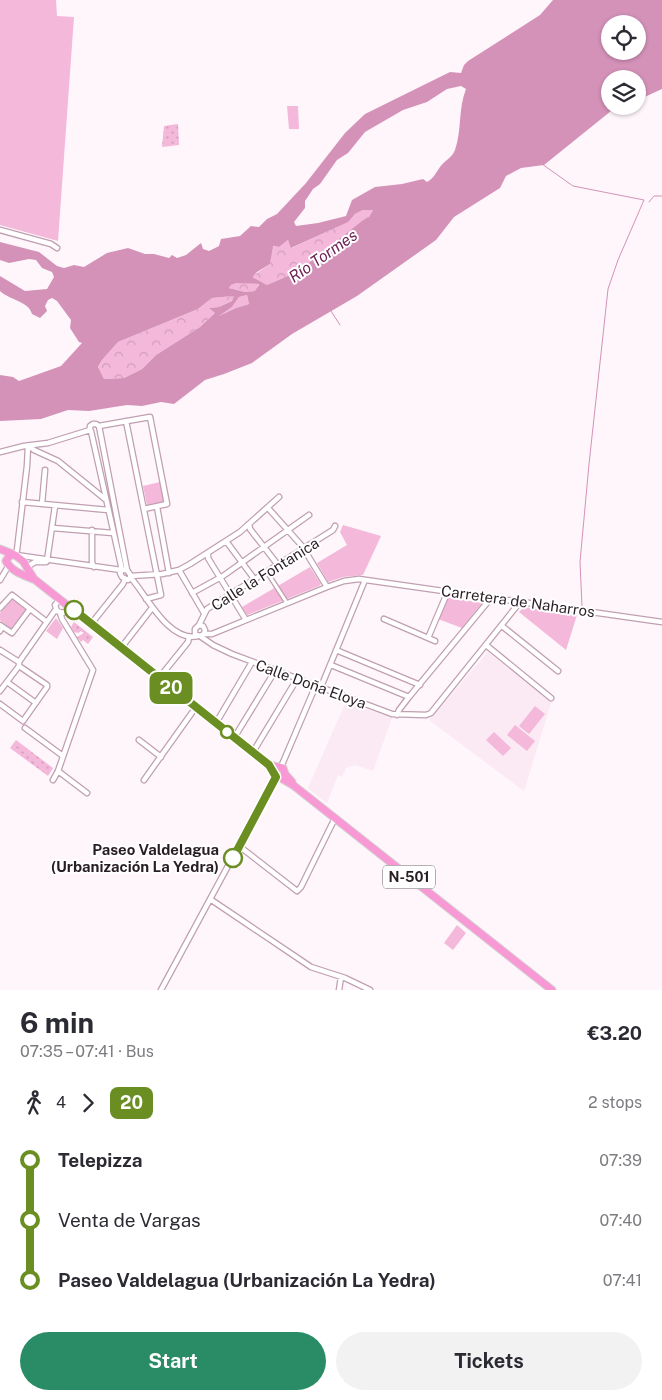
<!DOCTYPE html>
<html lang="en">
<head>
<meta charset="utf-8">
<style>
	:root { --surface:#fff; --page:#f2f2f3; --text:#2b2b33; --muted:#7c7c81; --accent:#298c67 }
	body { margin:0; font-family:"Public Sans",sans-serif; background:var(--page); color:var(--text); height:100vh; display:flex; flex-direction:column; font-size:19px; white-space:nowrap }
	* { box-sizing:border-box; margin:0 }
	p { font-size:16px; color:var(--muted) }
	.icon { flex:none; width:28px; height:28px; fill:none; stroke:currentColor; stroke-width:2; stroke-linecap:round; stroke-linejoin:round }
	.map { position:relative; height:990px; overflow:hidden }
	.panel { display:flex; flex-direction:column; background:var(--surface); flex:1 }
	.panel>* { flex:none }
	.badge { padding:0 10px; border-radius:8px; font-size:18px; line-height:32px }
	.tools { position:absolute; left:601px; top:15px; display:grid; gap:10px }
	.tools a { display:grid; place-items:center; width:45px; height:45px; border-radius:50%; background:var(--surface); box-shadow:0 1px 4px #0004; font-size:25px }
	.map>.badge { position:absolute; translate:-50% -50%; box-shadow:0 0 0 2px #fff }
	.legs { display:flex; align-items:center; gap:8px; height:55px; padding:0 20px; font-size:16px }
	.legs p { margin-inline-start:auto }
	.headline { display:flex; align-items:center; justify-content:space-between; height:85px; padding:0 20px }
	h1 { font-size:28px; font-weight:700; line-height:38px }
	.button { display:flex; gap:10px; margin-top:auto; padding:10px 20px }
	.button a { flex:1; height:58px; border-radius:30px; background:var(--accent); color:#fff; font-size:20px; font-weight:700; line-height:58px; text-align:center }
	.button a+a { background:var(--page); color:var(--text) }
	ul { padding:0 20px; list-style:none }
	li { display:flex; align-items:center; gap:18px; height:60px; font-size:19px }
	li i { display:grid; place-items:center; width:8px; height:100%; margin:0 6px; background:currentColor }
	li i::after { content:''; width:12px; height:12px; margin:-6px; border:4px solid; border-radius:50%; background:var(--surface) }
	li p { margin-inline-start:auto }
	li:first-child i { background:linear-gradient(#0000 50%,currentColor 0) }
	li:last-child i { background:linear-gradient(currentColor 50%,#0000 0) }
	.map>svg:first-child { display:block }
	.built { fill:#fbe9f3 }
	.grass { fill:url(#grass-dots) }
	.forest { fill:url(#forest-crowns) }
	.park { fill:#f4b8da }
	.water { fill:#d492b9; fill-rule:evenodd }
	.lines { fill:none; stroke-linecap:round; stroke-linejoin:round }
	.stream { stroke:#d492b9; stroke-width:1 }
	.pedestrian-casing { stroke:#c09fb1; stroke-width:5.5 }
	.minor-casing { stroke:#c09fb1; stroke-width:7 }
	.trunk-casing { stroke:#d4d2d3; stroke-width:9 }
	.pedestrian { stroke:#fff; stroke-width:3 }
	.minor { stroke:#fff; stroke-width:4.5 }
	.trunk { stroke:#f898d4; stroke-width:7 }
	.line-1-casing { stroke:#fff; stroke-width:11 }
	.line-1 { stroke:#6b8e23; stroke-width:8 }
	.stop-1-dot { fill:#fff; stroke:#6b8e23; stroke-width:2.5 }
	.labels { text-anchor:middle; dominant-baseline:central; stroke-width:4; stroke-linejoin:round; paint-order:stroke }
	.shield { fill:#fff; stroke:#696166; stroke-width:1 }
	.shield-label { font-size:14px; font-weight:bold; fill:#291d24 }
	.street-label { font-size:15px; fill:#291d24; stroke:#fff }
	.stop-label { font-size:15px; font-weight:bold; fill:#291d24; stroke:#fff; text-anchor:end }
	.water-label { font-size:16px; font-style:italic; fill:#6f2255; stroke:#fff }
</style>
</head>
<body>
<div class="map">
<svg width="662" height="990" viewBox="0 0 662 990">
	<defs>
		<pattern id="grass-dots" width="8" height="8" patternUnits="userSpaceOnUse" patternTransform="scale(1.25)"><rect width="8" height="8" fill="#f4b8da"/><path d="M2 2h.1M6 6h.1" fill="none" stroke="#d19ebb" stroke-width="1.8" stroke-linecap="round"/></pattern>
		<pattern id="forest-crowns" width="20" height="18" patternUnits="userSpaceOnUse" patternTransform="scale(1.25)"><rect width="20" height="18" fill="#f4b8da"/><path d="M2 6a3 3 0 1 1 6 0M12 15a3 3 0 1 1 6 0" fill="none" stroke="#d19ebb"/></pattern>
	</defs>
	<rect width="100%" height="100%" fill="#fef6fa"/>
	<path class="built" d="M488,652l63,51 -27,88 -95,-71z
		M346,702l46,16 -19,53 -18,-6 -9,3 -4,9 -4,-2 -11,28 -19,-15z"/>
	<path class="grass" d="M178,124l1,21 -17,2 2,-21z
		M74,622l19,15 -5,7 -5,-4 -2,2 -4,-5 7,-4 -3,-2 -3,2 -4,-1 -3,-5z
		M16,740l37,28 -5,8 -38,-28z"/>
	<path class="forest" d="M363,210h10l-4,7 -6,3 -66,52 -30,13 -16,-8 19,-13 2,-18 7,1 9,-7 4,8 55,-26 8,-8z
		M236,282l23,2 -3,7 -11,1 -16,-4 2,-3z
		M247,295l2,9 -13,4 -19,9 15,-10 7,-10z
		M234,296l-2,5 -13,6 -10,1 6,5 -15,14 -44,28 -14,14 -18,9 -20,1 -6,-11 4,-8 16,-18 80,-33 14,-11z"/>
	<path class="park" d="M0,0h56l1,16 17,1 -16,224 -58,-16z
		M298,106l1,23h-10l-2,-23z
		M160,482l4,20 -17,3 -4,-19z
		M343,525l38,11 -18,39 -20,2 -15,5 -11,-19 30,-18 -7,-13z
		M310,567l11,17 -2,2 -72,29 -5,-8z
		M448,597l34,6 -20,25 -24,-9z
		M12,598l14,12 -15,19 -11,-9v-7z
		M524,607l53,8 -11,35 -47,-38z
		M56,618l7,10 -6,11 -11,-8z
		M535,706l10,8 -16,20 -10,-8z
		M515,725l20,16 -8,10 -20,-16z
		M494,732l17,16 -8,8 -17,-16z
		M457,925l9,8 -13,17 -9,-7z"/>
	<path class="water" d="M553,0h109v89l-24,11v-21h-28v27h12l-11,5 -67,54 -23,3 -15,8 -6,12 -46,29 -18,23 -79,56 -65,38 -40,29 -28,11 -19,6 -31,24 -13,-2 -19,4 -15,-1 -38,6 -21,-1 -27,9 -41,2v-46l13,2 6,4 42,-15 21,-23 -3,-1 -9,-14 1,-8 -14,-19 -5,-3 -4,2 -3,6 2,5 -7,7 -8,-4c-3,-13 -23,-14 -32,-23v-15l25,15 22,-2 7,-12 -2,-5 -10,-4 -6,-8 -7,-1 -20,4 -9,-3v-18l39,10 18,14 7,2 10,-3 10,2 23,-14 21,-5 17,6h9l15,4 3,-3 5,3 9,-3 15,-12 2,6 6,2 10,-5 2,-7 19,-3 11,-10 8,1 8,-8 10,-5 29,-31 39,-50 20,-19 85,-42 11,1 3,-8 4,-4 72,-46zM610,24h28v27h-28zM461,86l5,3c-8,20 -4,41 -11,61 -3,8 -11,11 -15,17 -5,7 -6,11 -13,15l-4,-3 -21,5 -27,3 -23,13 -6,16 -28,7 -22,3 -2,-4 11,-14v-7l8,-12 7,-5 17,-24 11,-7 17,-21 38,-22 24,-8 20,-13zM363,210h10l-4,7 -6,3 -66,52 -30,13 -15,-8 5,-5 13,-8 3,-18 6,1 9,-7 3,8 57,-26 7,-8zM236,283l23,1v1l-4,6 -10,1 -16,-4 2,-3zM247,295l2,9 -13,4 -17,8 13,-9 7,-10zM234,296l-2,5 -13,6 -10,1 6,5 -15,14 -44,28 -14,14 -18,9 -20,1 -6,-12 4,-7 16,-18 80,-33 14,-11z"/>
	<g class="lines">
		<path class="stream" d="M542,164l31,22 71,14 -26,60 -10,29 -19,175 -9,98 2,44
			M649,202l5,-6h8
			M331,311l9,14"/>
		<g class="pedestrian-casing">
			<path id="pedestrian" d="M267,572l20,31
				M0,632l3,-5"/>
		</g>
		<g class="minor-casing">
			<path id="minor" d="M0,230l51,14 6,4
				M126,421l35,174 -15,4
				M99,426l28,144 4,6 -3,4 -6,-3 -2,-4 2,-3h5
				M99,426l51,-9 17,87 -23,5
				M90,430v-4l3,-2h3l3,2
				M91,431l31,139
				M29,446l5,4 24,11 47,38
				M0,452l24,-6 24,-3 42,-13
				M22,502l86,8
				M42,504l3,-34
				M157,507l12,66
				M268,508l34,38 25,41
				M249,524l1,5 28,36
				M53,528l60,5
				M92,530v32l2,5
				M226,541l29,39
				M208,553v5l38,62
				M15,555l2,-5 10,-84 1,-20
				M16,555l105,15
				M47,561l8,-55
				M27,567l8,-5h11
				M179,570l25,43
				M131,576l31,-2 17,-4 11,-6 50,-32 39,-35
				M131,578c16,18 38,65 67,58
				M0,580l9,-15
				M192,593l31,-17 86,-61
				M60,599l-5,6 2,6 6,2 8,-5
				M0,608l12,-13 35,27
				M384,619l51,22
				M91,624l32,-40 2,-5
				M0,625l12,8 18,-24
				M199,625l4,1 2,4 -1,4 -4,2 -5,-2v-5l4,-4 8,-16 126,-79 2,-4
				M502,626l56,45
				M204,634h8l115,-47 17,-6 15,-2 303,43
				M200,636l13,9 19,9 160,60 34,1 5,-2 89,-111
				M428,638l20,-47
				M486,645l65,53
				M121,648l31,-40
				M0,650l19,12
				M336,650l84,35
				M331,665l78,32
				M159,678l29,-36 1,-5
				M7,682l29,21
				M321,687l44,-107
				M0,691l19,-25v-4l37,-53
				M0,704l23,17 24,-34v-2l-28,-19
				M397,715l2,-5 10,-13 82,-99
				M216,723l36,-61
				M25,728l38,28
				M234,738l41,-67
				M139,740l22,17
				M253,752l44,-73
				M281,767l35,-82
				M58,771l29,22
				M53,780l5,-9 35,-101 -31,-51 -2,-6
				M144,780l52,-73
				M239,846l58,45 4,-4 34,-69
				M210,899l101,68 34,11 25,12
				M161,990l115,-213
				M339,990l2,-13"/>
		</g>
		<g class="trunk-casing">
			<path id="trunk" d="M0,549l15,6 8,6 11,18 234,185 8,13 5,1 12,7 259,205
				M13,555h-3l-4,6c5,10 17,14 27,18
				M269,765l14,3 2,6 7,8"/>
		</g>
		<use href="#pedestrian" class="pedestrian"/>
		<use href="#minor" class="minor"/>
		<use href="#trunk" class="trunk"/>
	</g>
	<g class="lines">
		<g class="line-1-casing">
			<path id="line-1" d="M74,610l195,155 7,12 -43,81"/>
		</g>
		<use href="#line-1" class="line-1"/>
	</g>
	<g class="stop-1-dot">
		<circle cx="74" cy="610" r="9"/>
		<circle cx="227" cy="732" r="6"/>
		<circle cx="233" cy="858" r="9"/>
	</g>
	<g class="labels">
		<rect class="shield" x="383" y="865.5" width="52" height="23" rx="4"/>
		<g class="shield-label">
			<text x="409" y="877">N-501</text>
		</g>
		<g class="street-label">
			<text transform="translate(265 574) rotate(-32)">Calle la Fontanica</text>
			<text transform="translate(518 601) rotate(8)">Carretera de Naharros</text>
			<text transform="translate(311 684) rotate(20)">Calle Doña Eloya</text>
		</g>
		<g class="stop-label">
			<text x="219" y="849">Paseo Valdelagua<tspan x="219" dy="17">(Urbanización La Yedra)</tspan></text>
		</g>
		<g class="water-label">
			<text transform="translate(323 256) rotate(-35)">Río Tormes</text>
		</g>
	</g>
</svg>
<div class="tools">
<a><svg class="icon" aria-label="locate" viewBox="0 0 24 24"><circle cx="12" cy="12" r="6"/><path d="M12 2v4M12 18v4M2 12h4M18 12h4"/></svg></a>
<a><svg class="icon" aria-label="layers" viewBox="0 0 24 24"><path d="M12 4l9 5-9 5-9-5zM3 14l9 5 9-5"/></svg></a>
</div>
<b class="badge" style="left:171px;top:688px;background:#6b8e23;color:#fff">20</b>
</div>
<section class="panel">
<div class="headline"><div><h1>6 min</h1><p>07:35 – 07:41 · Bus</p></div><b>€3.20</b></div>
<div class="legs"><svg class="icon" aria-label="walk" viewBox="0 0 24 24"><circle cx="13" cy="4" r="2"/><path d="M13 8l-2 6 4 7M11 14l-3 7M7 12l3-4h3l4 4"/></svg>4<svg class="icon" aria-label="forward" viewBox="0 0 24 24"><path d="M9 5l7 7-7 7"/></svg><b class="badge" style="background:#6b8e23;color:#fff">20</b><p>2 stops</p></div>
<ul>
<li><i style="color:#6b8e23"></i><b>Telepizza</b><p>07:39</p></li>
<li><i style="color:#6b8e23"></i><span>Venta de Vargas</span><p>07:40</p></li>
<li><i style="color:#6b8e23"></i><b>Paseo Valdelagua (Urbanización La Yedra)</b><p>07:41</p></li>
</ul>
<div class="button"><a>Start</a><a>Tickets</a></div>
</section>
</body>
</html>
